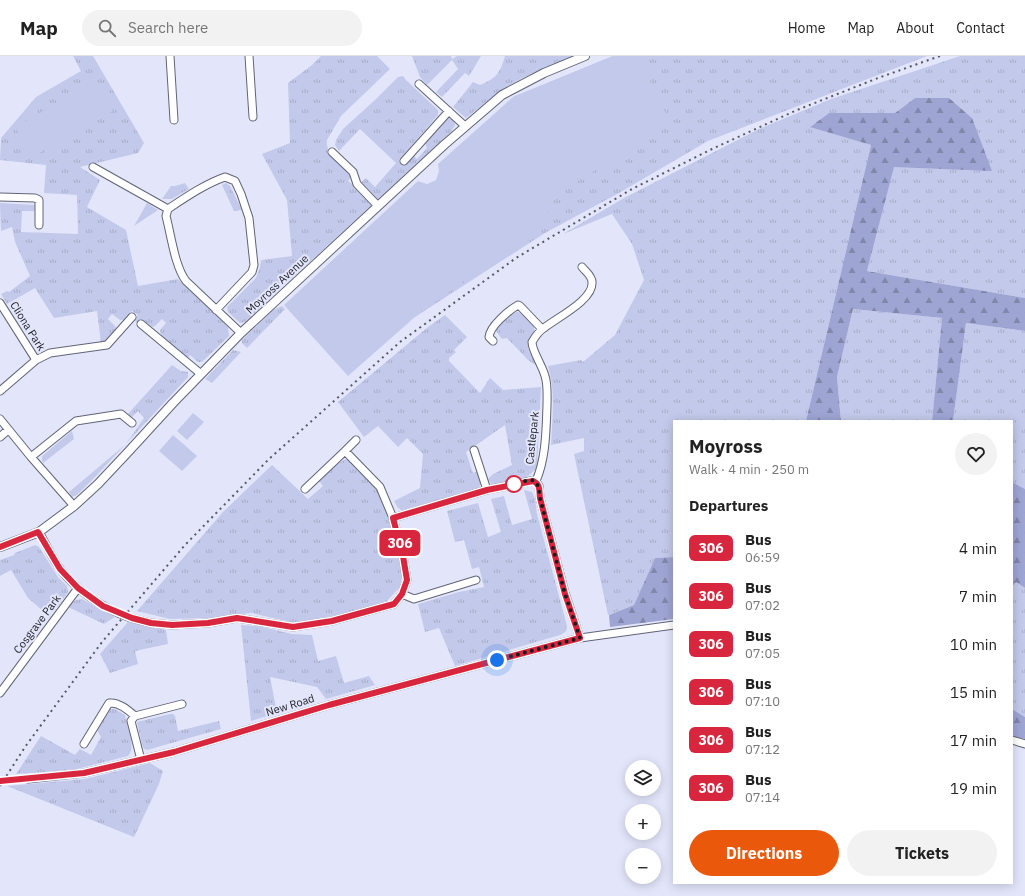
<!DOCTYPE html>
<html lang="en">
<head>
<meta charset="utf-8">
<style>
	:root { --surface:#fff; --page:#f2f2f2; --text:#222; --muted:#767676; --line:#e0e0e0; --accent:#ea580c }
	body { margin:0; font-family:"IBM Plex Sans",sans-serif; background:var(--page); color:var(--text); height:100vh; display:flex; flex-direction:column; font-size:15px; white-space:nowrap }
	* { box-sizing:border-box; margin:0 }
	p { font-size:13px; color:var(--muted) }
	.icon { flex:none; width:22px; height:22px; fill:none; stroke:currentColor; stroke-width:2; stroke-linecap:round; stroke-linejoin:round }
	.map { position:relative; flex:1; overflow:hidden }
	.drawer { position:absolute; left:673px; top:364px; width:340px; height:464px; display:flex; flex-direction:column; background:var(--surface); border-radius:0px; box-shadow:0 2px 10px #0003 }
	.drawer>* { flex:none }
	.badge { padding:0 8px; border-radius:6px; font-size:14px; line-height:26px }
	.tools { position:absolute; left:625px; top:704px; display:grid; gap:8px }
	.tools a { display:grid; place-items:center; width:36px; height:36px; border-radius:50%; background:var(--surface); box-shadow:0 2px 10px #0003; font-size:20px }
	.you { position:absolute; width:20px; height:20px; margin:-10px; border:3px solid #fff; border-radius:50%; background:#1a73e8; box-shadow:0 0 0 6px #1a73e833 }
	.map>.badge { position:absolute; translate:-50% -50%; box-shadow:0 0 0 2px #fff }
	h2 { padding:0 16px; font-size:15px; line-height:36px }
	.round { display:grid; place-items:center; flex:none; width:42px; height:42px; border-radius:21px; background:var(--page) }
	.summary { display:flex; align-items:center; justify-content:space-between; height:68px; padding:0 16px }
	h1 { font-size:19px; font-weight:800; line-height:30px }
	.button { display:flex; gap:8px; margin-top:auto; padding:8px 16px }
	.button a { flex:1; height:46px; border-radius:24px; background:var(--accent); color:#fff; font-size:16px; font-weight:800; line-height:46px; text-align:center }
	.button a+a { background:var(--page); color:var(--text) }
	ul { padding:0; list-style:none }
	li { display:flex; align-items:center; gap:12px; height:48px; padding:0 16px }
	li div { flex:1 }
	li b { display:block; font-size:15px }
	li em { font-style:normal }
	li .badge { min-width:44px; font-weight:700; text-align:center }
	header { display:flex; align-items:center; gap:24px; box-sizing:border-box; height:56px; padding:0 20px; background:var(--surface); border-bottom:1px solid var(--line) }
	header strong { font-size:19px }
	nav { display:flex; gap:22px; margin-inline-start:auto; font-size:14px }
	.search { width:280px; height:36px; background:var(--page); display:flex; align-items:center; gap:10px; box-sizing:border-box; padding:0 14px; border-radius:22px; color:var(--muted); font-size:15px }
	.map>svg:first-child { display:block }
	.grass { fill:url(#grass-tufts) }
	.forest { fill:url(#forest-firs) }
	.green { fill:#c3c9ea }
	.lines { fill:none; stroke-linecap:round; stroke-linejoin:round }
	.minor-casing { stroke:#616476; stroke-width:9 }
	.tertiary-casing { stroke:#616476; stroke-width:10 }
	.minor { stroke:#fff; stroke-width:7 }
	.tertiary { stroke:#fff; stroke-width:8 }
	.rail { stroke:#565863; stroke-width:2; stroke-dasharray:2 4; stroke-linecap:butt }
	.minor-bridge-casing { stroke:#616476; stroke-width:9; stroke-linecap:butt }
	.minor-bridge { stroke:#fff; stroke-width:7 }
	.line-casing { stroke:#fff; stroke-width:9 }
	.line { stroke:#d7263d; stroke-width:6 }
	.walk { stroke:#1a1b22; stroke-width:4; stroke-dasharray:0 7.2 }
	.stop-dot { fill:#fff; stroke:#d7263d; stroke-width:2 }
	.labels { text-anchor:middle; dominant-baseline:central; stroke-width:4; stroke-linejoin:round; paint-order:stroke }
	.street-label { font-size:11px; fill:#1a1b22; stroke:#e3e6fb }
</style>
</head>
<body>
<header>
<strong>Map</strong>
<div class="search"><svg class="icon" aria-label="search" viewBox="0 0 24 24"><circle cx="10" cy="10" r="6"/><path d="M15 15l6 6"/></svg>Search here</div>
<nav><a>Home</a><a>Map</a><a>About</a><a>Contact</a></nav>
</header>
<div class="map">
<svg width="1025" height="840" viewBox="0 0 1025 840">
	<defs>
		<pattern id="grass-tufts" width="24" height="20" patternUnits="userSpaceOnUse"><rect width="24" height="20" fill="#c3c9ea"/><path d="M3 7l-1-3M5 7V3M7 7l1-3M15 17l-1-3M17 17v-4M19 17l1-3" fill="none" stroke="#a7acc8"/></pattern>
		<pattern id="forest-firs" width="22" height="20" patternUnits="userSpaceOnUse"><rect width="22" height="20" fill="#9fa5d3"/><path d="M5 1l3.5 6h-7zM16 11l3.5 6h-7z" fill="#8186ab"/></pattern>
	</defs>
	<rect width="100%" height="100%" fill="#e3e6fb"/>
	<path class="grass" d="M73,0h20l51,87 -6,10 -58,14 20,13 -13,27 39,23 12,56 40,-7 50,48 1,9 -27,26h-4l-8,-7 -3,3 -26,-23 -1,-5 6,-7 -4,-4 -7,7 -3,1 -11,-8 -3,4 -4,-3 4,-5 -6,-4 -8,9h-4l-8,-6 -4,5 8,8c-1,6 -9,14 -15,16l-4,-32 -43,7 -19,-30 -28,16 -6,-10 6,-3 2,1 21,-16 -15,-34 -3,-15 -11,4 -1,-28 35,2 1,3 -2,3h-12l-1,21 57,2 -1,-39 -33,-2 2,-28 -46,-5 1,-22 35,-41 45,-26z
		M321,0h56l13,13 -49,47 -14,24c-2,15 16,27 25,36l-4,5 8,6 10,-9 9,9 21,-24 -36,-34 -21,22 -4,-6 1,-5 7,-11 33,-30 22,-22 5,-1 3,4 32,30v5l-39,45 6,5 9,-9 3,3 10,-11 -2,-5 23,-25 6,2 1,5 -4,7 -160,147 -2,-1 -21,18 -1,7 -22,19 -5,1 -12,-11 -1,-5 29,-29 4,-11 1,-7 31,-4 -5,-56 -25,-46 28,-11 -2,-60 24,-18z
		M412,0h39l1,3 5,-3h24l-12,20 -4,-3 -23,24 -6,-5 22,-23 -6,-9 -25,25 -7,-8z
		M505,0h68l-51,22 -23,14 -33,26 -13,-11 20,-25 7,3c17,-7 20,-12 25,-29z
		M613,0h314l-219,85 -89,52 -74,40 -130,84 17,-126 77,-62 4,-32z
		M960,0h65v242l-158,-27 27,-105 78,-48 -23,-20h-34l-20,15h-66l-18,13 60,19 -65,276h-132v136l-19,1 -21,47 -26,10 -34,-161 10,-3v-13l-33,7c1,-26 5,-53 -3,-79l33,-6 2,2 32,-27 29,-55 -12,-36 -20,-30 -49,20 61,-36 135,-69 72,-30z
		M185,127l4,6 -17,10h-10l9,-13h4z
		M226,127l4,3 12,24 -8,1 -12,-26z
		M147,147l11,7 -24,16z
		M282,250l3,3 -38,39 -5,-5v-3l31,-30z
		M853,253l89,9 -10,103h-91l-4,-44z
		M517,256c7,1 19,11 17,19 -1,5 -6,9 -6,15 0,6 7,13 10,19l-1,1 -9,-6 -21,-22 -5,1 -6,-8c3,-8 13,-17 21,-19z
		M445,259l22,22 -13,13 2,2 -7,6v3l31,32 10,-15 13,12 38,-3 -4,81 -10,9 -35,8 -4,-6 5,-5 19,-9 -7,-40 -39,27 7,21 5,-2c2,8 5,14 -2,20l-74,19 -4,-2 -4,-7 26,-13 3,-34 -16,-16 -9,9 -20,-21 -14,11 -26,-35 90,-75z
		M966,267l59,8v158l-13,-7v-61h-59z
		M233,294l8,2 -29,31 -7,-4z
		M172,309l9,6 7,1v5l-91,98 -20,20 -5,2 -3,-5 57,-48 18,-26 -6,-7 -6,6 -5,-2z
		M72,375l2,8 -31,24 -1,-3v-4z
		M346,403l4,1 21,22 8,11 9,20 15,59 -3,15 -13,14 -26,8 -61,15 -49,-11 -38,5 -43,1 -33,-8 86,-99 49,-47 36,34 15,-13 -4,-5 18,-17z
		M524,434l8,2 3,7 2,15 30,112c0,5 -2,7 -7,9l-105,31 -16,-38 -14,4 -7,-28 41,-12 25,-5 -5,-20 -7,2 -8,-29 -9,2 -8,-31 31,-8 10,34 13,-5 -10,-33 13,-3 8,29 20,-6z
		M35,489l4,2 19,30 9,9 1,6 -9,13 -4,-2 -7,10 3,3 -1,2 -8,-5 1,-2 -15,-13 -17,-28 -11,6v-16l14,-5 1,-2z
		M1016,526l9,6v129l-13,-8v-122z
		M82,543l33,18 -11,7 -36,-17 8,-7z
		M128,566l38,8 2,14 -33,7 3,13 -28,9 -10,-19z
		M241,569l17,1 34,8 20,1 6,26 18,-5 8,27 25,-7 6,9 -49,14 -9,-12 -47,-10 7,36 -26,8z
		M110,653h5l10,6c2,12 12,32 3,41l-59,15 -53,3 25,-38 34,19 5,-6 11,6 10,-18 -4,-7z
		M170,658h3l2,2 3,15 41,-10 2,8 -74,21 -3,-1 -2,-4 -5,-23z
		M150,707l13,8 -4,13 -25,53 -127,-51 78,-7z"/>
	<path class="forest" d="M915,42h34l23,20 20,53 -98,-4 -27,104 158,27v33l-59,-8 -13,98h-21l10,-103 -89,-9 -16,68 4,44h-35l65,-276 -61,-18 19,-14h66z
		M1012,426l13,7v99l-9,-6 -4,5z
		M674,501v62l-64,8 -1,-12 25,-10 21,-47z
		M1012,653l13,8v22l-13,-3z"/>
	<path class="green" d="M613,0h25l30,62 -2,8 -109,68 -16,31 -126,92 -67,59 -64,-71 134,-124 9,3 9,-4 3,-9 -1,-7 75,-67z
		M96,25l17,30 -81,46 -17,-30z
		M193,357l11,9 -17,18 -10,-9z
		M173,379l24,21 -15,15 -23,-20z"/>
	<g class="lines">
		<g class="minor-casing">
			<path id="minor" d="M170,0l4,64
				M249,0l4,61
				M419,28l46,42
				M332,96l21,20 4,12 21,22
				M404,105l45,-50
				M93,111l75,42
				M0,141l35,1 4,2v25
				M0,247l36,57 -36,31
				M216,254l36,-38 2,-7 -5,-47 -8,-24 -6,-13 -10,-4c-20,7 -39,20 -57,32l-2,7c5,19 9,51 20,65l55,52
				M141,268l60,50
				M493,285l-4,-4c1,-11 19,-26 29,-32l2,1 22,23
				M36,304l14,-7 57,-8 25,-28
				M0,363l31,38 43,49
				M0,381l8,-7
				M474,394l13,40
				M345,395l11,-11
				M31,401l45,-36 45,-7 11,9
				M536,425c10,-23 10,-50 11,-75 0,-10 1,-21 -2,-30 -3,-11 -13,-25 -13,-34 3,-5 7,-11 12,-14 12,-10 50,-28 48,-46 0,-6 -6,-10 -10,-15
				M536,425l3,5 1,12 25,95 15,45
				M393,462l94,-28 44,-9h5
				M39,476c7,12 13,26 22,38 15,19 35,33 57,43
				M402,538l12,5 62,-19
				M131,562l20,5 21,2 36,-2 29,-5 56,9 39,-6 62,-17 8,-10 5,-14 -4,-24 -10,-38 -13,-31 -35,-36 -40,38
				M0,637l78,-105
				M1012,684l13,4
				M84,688l25,-41c10,-1 19,7 26,13
				M141,704l-10,-39 4,-5 47,-12
				M28,723l56,-6 90,-21 155,-47 251,-67 94,-13"/>
		</g>
		<g class="tertiary-casing">
			<path id="tertiary" d="M0,491l39,-15 35,-26 24,-22 31,-33 44,-48 68,-70 203,-188 58,-50 42,-22 41,-17"/>
		</g>
		<use href="#minor" class="minor"/>
		<use href="#tertiary" class="tertiary"/>
		<path class="rail" d="M0,730l25,-39 77,-105 83,-97 84,-86 131,-117 116,-84 116,-69 80,-40 85,-39 81,-32 62,-22"/>
		<g class="minor-bridge-casing">
			<path id="minor-bridge" d="M118,557l13,5"/>
		</g>
		<use href="#minor-bridge" class="minor-bridge"/>
	</g>
	<g class="lines">
		<g class="line-casing">
			<path id="line" d="M0,491l38,-15 22,37 18,19 25,18 29,12 19,5 21,2 36,-2 29,-5 56,9 39,-6 62,-17 8,-10 5,-14 -4,-24 -10,-38 94,-28 46,-9c8,3 6,11 7,17l25,96 15,44 -251,67 -155,47 -90,21 -84,8"/>
		</g>
		<use href="#line" class="line"/>
		<path class="walk" d="M497,604l83,-22 -15,-44 -25,-96c-2,-23 -8,-19 -26,-14"/>
	</g>
	<circle class="stop-dot" cx="514" cy="428" r="8"/>
	<g class="labels">
		<g class="street-label">
			<text transform="translate(277 228) rotate(-43)">Moyross Avenue</text>
			<text transform="translate(28 270) rotate(58)">Cliona Park</text>
			<text transform="translate(532 382) rotate(-84)">Castlepark</text>
			<text transform="translate(37 568) rotate(-53)">Cosgrave Park</text>
			<text transform="translate(290 649) rotate(-17)">New Road</text>
		</g>
	</g>
</svg>
<div class="tools">
<a><svg class="icon" aria-label="layers" viewBox="0 0 24 24"><path d="M12 4l9 5-9 5-9-5zM3 14l9 5 9-5"/></svg></a>
<a>+</a>
<a>−</a>
</div>
<div class="you" style="left:497px;top:604px"></div>
<b class="badge" style="left:400px;top:487px;background:#d7263d;color:#fff">306</b>
<section class="drawer">
<div class="summary"><div><h1>Moyross</h1><p>Walk · 4 min · 250 m</p></div><a class="round"><svg class="icon" aria-label="heart" viewBox="0 0 24 24"><path d="M12 20l-8-8c-3-5 5-10 8-4 3-6 11-1 8 4z"/></svg></a></div>
<h2>Departures</h2>
<ul>
<li><span class="badge" style="background:#d7263d;color:#fff">306</span><div><b>Bus</b><p>06:59</p></div><em>4 min</em></li>
<li><span class="badge" style="background:#d7263d;color:#fff">306</span><div><b>Bus</b><p>07:02</p></div><em>7 min</em></li>
<li><span class="badge" style="background:#d7263d;color:#fff">306</span><div><b>Bus</b><p>07:05</p></div><em>10 min</em></li>
<li><span class="badge" style="background:#d7263d;color:#fff">306</span><div><b>Bus</b><p>07:10</p></div><em>15 min</em></li>
<li><span class="badge" style="background:#d7263d;color:#fff">306</span><div><b>Bus</b><p>07:12</p></div><em>17 min</em></li>
<li><span class="badge" style="background:#d7263d;color:#fff">306</span><div><b>Bus</b><p>07:14</p></div><em>19 min</em></li>
</ul>
<div class="button"><a>Directions</a><a>Tickets</a></div>
</section>
</div>
</body>
</html>
